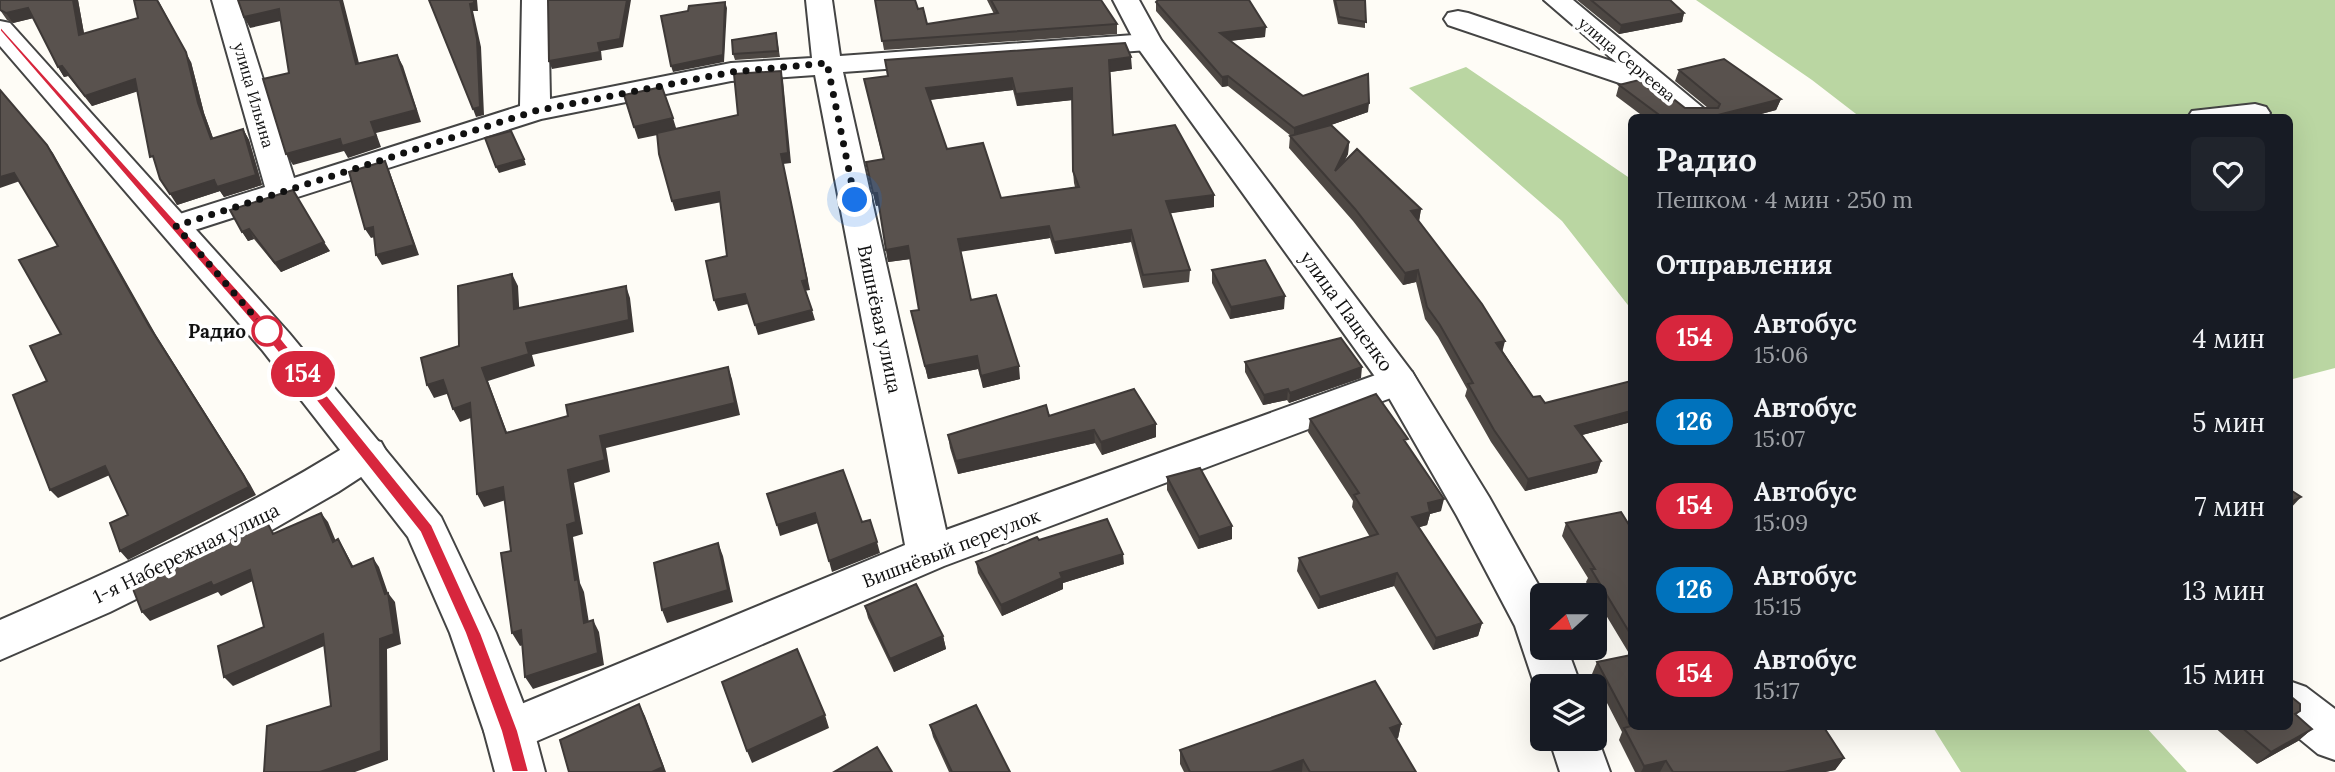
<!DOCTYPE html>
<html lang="ru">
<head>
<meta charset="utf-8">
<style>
	:root { --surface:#171b24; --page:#20242c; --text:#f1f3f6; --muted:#9ea1a6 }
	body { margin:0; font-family:Lora,serif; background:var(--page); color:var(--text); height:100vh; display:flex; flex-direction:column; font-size:26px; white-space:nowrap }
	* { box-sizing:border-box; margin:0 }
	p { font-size:23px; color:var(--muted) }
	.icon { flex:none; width:38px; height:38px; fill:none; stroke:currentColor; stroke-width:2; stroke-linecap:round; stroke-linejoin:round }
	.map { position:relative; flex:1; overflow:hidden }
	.panel { position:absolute; left:1628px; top:114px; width:665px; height:616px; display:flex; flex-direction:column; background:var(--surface); border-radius:10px; box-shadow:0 7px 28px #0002 }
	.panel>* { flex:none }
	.badge { padding:0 14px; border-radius:23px; font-size:24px; line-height:46px }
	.needle { width:46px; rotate:249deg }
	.controls { position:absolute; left:1530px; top:583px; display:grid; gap:14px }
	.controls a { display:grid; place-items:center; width:77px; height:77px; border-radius:10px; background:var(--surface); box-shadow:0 7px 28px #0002; font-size:35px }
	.you { position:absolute; width:35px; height:35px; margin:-18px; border:5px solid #fff; border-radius:50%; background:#1a73e8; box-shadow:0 0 0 10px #1a73e833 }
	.map>.badge { position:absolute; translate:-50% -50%; box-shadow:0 0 0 4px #fff }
	h2 { padding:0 28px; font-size:26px; line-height:63px }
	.round { display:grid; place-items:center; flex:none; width:74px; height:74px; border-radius:10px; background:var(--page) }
	.headline { display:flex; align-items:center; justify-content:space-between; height:119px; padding:0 28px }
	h1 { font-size:33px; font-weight:800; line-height:52px }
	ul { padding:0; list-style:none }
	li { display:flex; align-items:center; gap:21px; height:84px; padding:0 28px }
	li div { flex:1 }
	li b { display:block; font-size:26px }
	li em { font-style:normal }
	li .badge { min-width:77px; font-weight:700; text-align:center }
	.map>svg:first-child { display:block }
	.forest { fill:#bad6a2 }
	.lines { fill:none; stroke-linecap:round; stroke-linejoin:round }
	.minor-casing { stroke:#444; stroke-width:4 }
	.tertiary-casing { stroke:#444; stroke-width:4 }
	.minor { fill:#fff; fill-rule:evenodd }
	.tertiary { fill:#fff; fill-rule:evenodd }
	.wall { fill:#4d4743; fill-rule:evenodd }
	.shaded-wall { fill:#3e3937 }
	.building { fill:#59524e; stroke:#3e3937; stroke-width:2; fill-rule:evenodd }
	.line { fill:#d7263d; stroke:#fff; stroke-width:2 }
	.walk { stroke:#111; stroke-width:7; stroke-dasharray:0 12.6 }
	.stop-dot { fill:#fff; stroke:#d7263d; stroke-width:3.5 }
	.labels { text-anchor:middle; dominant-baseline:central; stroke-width:7; stroke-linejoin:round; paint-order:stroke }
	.far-street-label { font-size:16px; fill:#111; stroke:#fff }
	.street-label { font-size:19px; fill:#111; stroke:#fff }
	.stop-label { font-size:19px; font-weight:bold; fill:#111; stroke:#fff; text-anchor:end }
</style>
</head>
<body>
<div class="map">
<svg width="2335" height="772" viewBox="0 0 2335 772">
	<rect width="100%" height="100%" fill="#fefcf6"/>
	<path class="forest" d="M1696,0h639v368l-46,12v-263h-429l-48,-37z
		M1466,67l165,112v130l-69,-88 -153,-133z
		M1932,726h213l42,46h-226z"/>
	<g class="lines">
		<g class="minor-casing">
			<path id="minor" d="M212,0h26l56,178 226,-72 2,-106h26l2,99 181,-36 81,-5 -6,-58h26l8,56 308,-22 10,2 4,6 -4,6 -10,2 -305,22 103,458 438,-158 14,-4 14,4 5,9 -5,9 -468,176 -435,187 -17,-7 -8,-15 8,-15 413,-171 -90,-470 -84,6 -190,38 -365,117 -12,-3 -5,-7 5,-7 101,-32z
				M1544,0h29l141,117h-33l-26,-22 -207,-70 -4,-6 4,-6 10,-2 10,2 149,50z
				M2255,104l11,3 4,6 -3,4h-79l4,-6z
				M367,438l14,4 6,11 -6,11 -43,28 -89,51 -139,69 -110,48v-40c121,-53 240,-107 353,-178z
				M2289,681l17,6 29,22v51l-17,-6 -34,-28h5z"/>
		</g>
		<g class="tertiary-casing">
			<path id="tertiary" d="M1113,0h26l22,40 251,332 77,125 55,98h-2v53h25l14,38h-39l-2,15 -25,-75 -58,-110 -73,-127 -246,-341z
				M0,21l10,2 279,310 152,184 55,116 38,98 11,41h-50l-11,-41 -34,-98 -42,-96 -145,-186 -263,-305z
				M1594,728l16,44h-50l-11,-34h45z"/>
		</g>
		<use href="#minor" class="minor"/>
		<use href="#tertiary" class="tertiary"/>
	</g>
	<path class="wall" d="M78,0l6,33 107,29 13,51 9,25 30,-9 6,11 13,45 -38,12 -4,-6 -43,14 -40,-114 -45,15 -24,-30 -4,1 -6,-10 -25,-49 -20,5 -6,-3 -7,-10z
		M875,0l43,9 9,15 67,-10 -7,-14h114l16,24v10l-233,16z
		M1333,0h32v28l-27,-4z
		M1577,0h93l14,13 -2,9 -63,12z
		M1156,2l109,35 -35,4 73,55 65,16 -37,13 18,17 -1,12 -5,9 78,46 -2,12h-1l115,176 12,6 86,19 -49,13 19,26 -4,12 -72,18 -34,-49 -26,-46 2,-7 -29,-52 -13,-18 -9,-37 -13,3 -50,-64 -64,-73 1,-12h1l-63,-50 -6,1 -66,-76z
		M777,39l3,18 -45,3 -2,-6z
		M1132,69l-22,3 3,63 101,60v12l-44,6 20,57 -1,12 -46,6 -12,-46 -76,12 -5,-16 -90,13 11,49 49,79 -37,9 -5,-19 -50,10 -17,-68 8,-1 -9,-51 -22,3 -9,-57 -3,1 -10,-44 17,-3 -19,-80zM1013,90l4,16 55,-6 1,71 1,12 1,4 -74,11 -54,-49 -17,-49z
		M1679,70l102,29 -5,11 -26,7h-106l-28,-21 3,-11 66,23h23l-33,-27z
		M230,210l100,41 -49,21 -27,-33 -6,2z
		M1212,270l72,39 -54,10 -18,-36z
		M1245,362l116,16 -72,25 -2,-3 -24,5 -18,-33z
		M1049,416l107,21 -54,18 -7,-12 -137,31 -8,-26 -2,-13z
		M1310,419l97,25 34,67 -11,3 -3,11 -8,2 63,96 -4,13 -45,14 -39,-64 -76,23 -21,-38 2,-13 71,-21 -18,-30 1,-6 -45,-69z
		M1167,477l65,49v13l-34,10 -31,-59z
		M1566,523l65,5v198l213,32 -9,12 -10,2h-190l-16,-32 3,-8 -30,-58 5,-12 33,-7 -44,-73 2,-4 -26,-42z
		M1039,540l85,24 -61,19v6l-61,27 -24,-43 -2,-11z
		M865,606l78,30 3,13 -52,23 -26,-54z
		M2289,695l11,16 -4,4 16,14 -14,12 -41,23 -44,-38h76z
		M1401,724l-3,14 -2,1 20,33h-232l-4,-8v-14z
		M930,725l80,47h-61l-16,-35z"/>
	<path class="shaded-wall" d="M73,0h5l8,45 -7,-10z
		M158,0l33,62 13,51 13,36 -6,-10z
		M340,0h3l19,75 -6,-11z
		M474,0h3l1,11h-5l8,36 3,68 -8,2 -3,-8 -3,-105z
		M627,0h4l-8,47 -22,4 1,9 -50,9 -3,-8 49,-18z
		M725,2l2,6 -3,54 -51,10 -2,-6z
		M28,8l6,10 -21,5 -7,-10z
		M279,9l6,11 -35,8 -6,-11z
		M1684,13l-2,9 -63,12 2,-9z
		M1266,27l-1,10 -46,5 1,-9z
		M397,55l6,11 18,56 -45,11 5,14 -33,11 -4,-7 -51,14 -7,-11 85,-32z
		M1131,57l1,12 -22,3 -1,-12z
		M62,66l6,10 -4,1 -6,-10z
		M781,71l2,9 8,83 -8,1 27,126 -6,1 -23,-137z
		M1228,76v10l-6,1v-10z
		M1012,78l1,12 -85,10 -2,-12z
		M135,79l7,11 -50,16 -7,-10z
		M1072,88l1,12 -56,6 -1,-12z
		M1781,99l-5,11 -26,7h-40z
		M1369,103l-1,9 -74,26v-10z
		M673,118l4,13 -39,8 -4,-12z
		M243,129l6,11 13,45 -38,12 -4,-6 -43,14 -7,-11 44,-14z
		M1349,142l-1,12 -14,29 1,-12z
		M47,145l6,8 103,182 94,149 6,11 -128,65 -8,-9 129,-64 -100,-161z
		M524,159l2,6 -27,8 -3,-6z
		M385,161l4,9 30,85 -37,10 -6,-10z
		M14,173l6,8 -20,7v-11z
		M719,192l3,10 -47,9 -3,-10z
		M873,193h4l3,12 -4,1z
		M1214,195v12l-48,7v-13z
		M1421,209l-2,12 -10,2 2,-12z
		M1049,226l1,12 -91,14 -1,-13z
		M373,227l5,9 -7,2 -6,-9z
		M249,229l5,10 -6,2 -6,-9z
		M1131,230v12l-76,12 -1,-12z
		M324,242l6,9 -49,21 -6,-9z
		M908,246l3,13 -23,3 -2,-12z
		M1418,270l-2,12 -13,3 2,-12z
		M512,274l6,12 2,36 -6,-13z
		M626,286l4,12 4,34 -102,23 3,11 -47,15 24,65 -6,-13 -24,-65z
		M745,294l3,10 -30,7 -4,-11z
		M1285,296l-1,13 -54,10 1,-12z
		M812,310l3,10 -57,15 -3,-10z
		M1505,341l-3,12 -6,-10z
		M977,356l1,13 -50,10 -3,-13z
		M1019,366l1,13 -37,9 -2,-12z
		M728,367l4,12 8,36 -134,33 4,24 -36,11 9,51 -10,3 7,46 4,9 7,43 -7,-12 -9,-43 -8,-55 1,-55 32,-34z
		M1362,367l-1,11 -72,25 1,-10z
		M443,380l7,13 -16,5 -7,-13z
		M1288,389l-1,11 -24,5 1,-10z
		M470,403l6,13 -16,6 -7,-13z
		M1631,411v11l-60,16 4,-12z
		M1156,424v13l-54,18 -1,-13z
		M1094,430l1,13 -137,31 -2,-13z
		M1601,461l-4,12 -72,18 3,-12z
		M105,466l7,8 -54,24 -8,-8z
		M503,487l6,12 -25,8 -7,-13z
		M2301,497l-12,13v-7z
		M1444,499l-3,12 -11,3 -3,11 -17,5 2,-13 16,-14z
		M321,513l7,9 12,29 -7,-9z
		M815,513l3,10 -38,13 -3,-11z
		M1232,526v13l-34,10 1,-12z
		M338,539l6,10 15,28 -7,-10z
		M877,542l3,11 -48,19 -3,-11z
		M718,543l5,13 10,46 -66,21 -5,-13z
		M1123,554l1,10 -61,19v6l-61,27 -1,-11 59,-32z
		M373,558l6,9 10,29 -1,-3 7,9 6,42 -14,5 1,111 -33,12h-35l60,-133 5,-45z
		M250,570l7,9 -36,17 -3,-4 -68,29 -8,-9 69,-30z
		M1397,573l-3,13 -76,23 2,-12z
		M593,620l6,12 5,33 -71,24 -8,-12z
		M1482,623l-4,13 -45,14 3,-12z
		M521,630l7,13 -8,3 -8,-13z
		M323,634l8,9 -98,43 -9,-9z
		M943,636l3,13 -52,23 -4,-13z
		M639,704l6,12 21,56h-14z
		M825,715l4,13 -77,35 -5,-12z
		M1401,724l-3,14 -12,4 4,-14z
		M2312,729l-14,12 -41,23 14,-12z
		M1844,758l-9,12 -10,2h-41z
		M1303,760l-1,12h-32z
		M1666,761l-6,11h-19l3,-6z"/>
	<path class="building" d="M0,0h73l6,35 59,-17 -4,-18h23l29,52 12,51 13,36 32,-10 13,46 -39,12 -3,-7 -44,14 -10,-15 -7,-23 -3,1 -15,-78 -50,17 -23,-30 -4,1 -30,-59 -22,5 -6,-3z
		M238,0h102l16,64 41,-9 19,55 -45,12 5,14 -34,10 -2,-7 -54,15 -23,-75 26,-6 -10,-64 -35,8z
		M429,0h45v3l-4,1 7,35 3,68 -7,2z
		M548,0h79l-7,39 -22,4 2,9 -51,9z
		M875,0h40l3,9 5,-1 4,16 71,-11 -7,-13h110l16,24 -235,17z
		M1158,0h91l17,27 -46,6 83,63 65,-22 1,29 -75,25 -66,-52 -6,1 -66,-75z
		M1335,0h30l1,22 -27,-5z
		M1591,0h79l14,13 -63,12z
		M725,2l-2,53 -52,11 -10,-50 27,-5 1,-5z
		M776,33l2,18 -45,3 -1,-14z
		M1125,43l6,14 -22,3 4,75 62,-10 39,70 -48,6 24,69 -47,5 -12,-45 -77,12 -5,-16 -91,13 13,61 25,-5 23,71 -38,10 -4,-20 -52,10 -14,-55 8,-1 -11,-64 -22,4 -9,-57h-4l-7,-31 18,-3 -20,-80 24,-3 -3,-16zM1012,78l4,16 56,-6 1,83 6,16 -78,11 -18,-55 -36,6 -21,-61z
		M1724,59l57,40 -71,18h-48l-43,-32 20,-5 18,6 28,22h33l2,-4 -41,-34z
		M781,71l7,82 -7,1 26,126 -5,1 10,29 -57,15 -10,-31 -31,6 -8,-39 21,-5 -8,-64 -47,9 -13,-47 -2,-21 81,-18 -4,-41z
		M662,87l11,31 -39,9 -10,-32z
		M0,90l47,55 102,181 95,150 5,11 -129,64 -10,-28 18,-8 -23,-49 -55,24 -37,-95 34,-14 -17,-35 31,-12 -42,-74 39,-14 -44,-73 -14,4z
		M1331,125l18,17 -14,29 22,-22 64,60 -10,2 71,93 23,37 -9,2 37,54 7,-1 5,7 86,-22v30l-56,15 26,35 -73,18 -34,-49 -26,-46 5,-1 -33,-58 -13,-18 -9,-37 -13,3 -50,-64 -65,-73z
		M511,131l13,28 -28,8 -11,-29z
		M385,161l29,84 -38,10 -3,-28 -8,2 -16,-57z
		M293,190l31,52 -49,21 -26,-34 -7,3 -12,-22z
		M1265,260l20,36 -54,11 -19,-37z
		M512,274l2,35 112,-23 3,34 -103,23 3,11 -47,14 24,65 62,-17 -2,-11 162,-38 7,36 -135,33 5,24 -37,10 8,52 -9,3 8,55 3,-1 6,44 9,-3 5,33 -73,24 -4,-47 -9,3 -11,-80 10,-2 -8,-64 -26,7 -7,-91 -17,6 -10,-29 -16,5 -6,-27 38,-12 -1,-60z
		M1341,338l21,29 -72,26 -2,-4 -24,6 -19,-33z
		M1134,389l22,35 -55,18 -7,-12 -138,31 -8,-26 98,-30 3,11z
		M1376,394l32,45 -4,1 40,59 -16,4 2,9 -18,5 70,106 -46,15 -39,-65 -77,24 -21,-39 79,-24 -24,-39 5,-2 -49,-74z
		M1200,468l32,58 -33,11 -32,-60z
		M843,470l19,52 8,-2 7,22 -48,19 -14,-48 -38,12 -10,-31z
		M2289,489l12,8 -12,6z
		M1621,512l10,16v107l-40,-66h4l-29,-46z
		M321,513l12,29 5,-3 14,28 21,-9 12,36 3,-1 6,41 -14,5 1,112 -61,21h-56l3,-46 64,-20 -8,-72 -99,43 -6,-31 46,-19 -14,-57 -37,16 -2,-4 -69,30 -9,-23 134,-67 6,12z
		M1107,519l16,35 -63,19 2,5 -61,27 -25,-43 61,-25 2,3z
		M718,543l10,47 -66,20 -8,-47z
		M916,584l27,52 -53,23 -25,-53z
		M797,649l28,66 -78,36 -25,-69z
		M1631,655v71l-34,-64z
		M1375,681l26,43 -11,4 26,44h-106l-7,-12 -33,12h-80l-10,-22z
		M2289,695l11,9v7l-5,3 17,15 -41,23 -31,-26h49z
		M639,704l24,63 -11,5h-83l-9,-32z
		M976,705l34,67h-58l-22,-47z
		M1631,726h192l21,32 -60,14h-111l-7,-11 -22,5 -20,-38z
		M877,747l15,25h-58z"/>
	<path class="line" d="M0,26l281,312 151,187 49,108 37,98 11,41h-17l-11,-41 -36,-98 -45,-101 -148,-187 -272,-314z"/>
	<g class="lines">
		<path class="walk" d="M267,331l-91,-105 359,-115 197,-39 95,-9 28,137"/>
	</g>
	<circle class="stop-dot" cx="267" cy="331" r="14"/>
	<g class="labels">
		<g class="far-street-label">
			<text transform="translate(1627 59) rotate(40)">улица Сергеева</text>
			<text transform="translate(254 95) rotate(74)">улица Ильина</text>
		</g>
		<g class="street-label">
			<text transform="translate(1347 311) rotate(54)">улица Пащенко</text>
			<text transform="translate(880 319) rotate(78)">Вишнёвая улица</text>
			<text transform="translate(951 548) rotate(-21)">Вишнёвый переулок</text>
			<text transform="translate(186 553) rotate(-26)">1-я Набережная улица</text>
		</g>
		<g class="stop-label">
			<text x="246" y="331">Радио</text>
		</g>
	</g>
</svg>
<div class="controls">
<a><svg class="needle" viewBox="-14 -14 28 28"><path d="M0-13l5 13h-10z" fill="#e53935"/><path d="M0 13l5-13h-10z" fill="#9ea1a6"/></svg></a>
<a><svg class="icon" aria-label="layers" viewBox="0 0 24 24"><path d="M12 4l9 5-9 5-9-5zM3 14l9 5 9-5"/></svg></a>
</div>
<div class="you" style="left:855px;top:200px"></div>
<b class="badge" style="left:303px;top:374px;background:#d7263d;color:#fff">154</b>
<section class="panel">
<div class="headline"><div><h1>Радио</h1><p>Пешком · 4 мин · 250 m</p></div><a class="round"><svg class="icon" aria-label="heart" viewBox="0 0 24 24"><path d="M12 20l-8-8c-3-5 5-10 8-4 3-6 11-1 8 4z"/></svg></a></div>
<h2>Отправления</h2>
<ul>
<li><span class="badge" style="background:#d7263d;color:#fff">154</span><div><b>Автобус</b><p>15:06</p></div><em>4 мин</em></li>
<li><span class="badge" style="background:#0072bc;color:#fff">126</span><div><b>Автобус</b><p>15:07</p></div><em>5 мин</em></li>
<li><span class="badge" style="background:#d7263d;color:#fff">154</span><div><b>Автобус</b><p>15:09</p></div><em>7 мин</em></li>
<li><span class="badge" style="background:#0072bc;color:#fff">126</span><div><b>Автобус</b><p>15:15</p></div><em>13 мин</em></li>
<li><span class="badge" style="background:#d7263d;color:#fff">154</span><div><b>Автобус</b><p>15:17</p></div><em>15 мин</em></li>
</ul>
</section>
</div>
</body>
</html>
